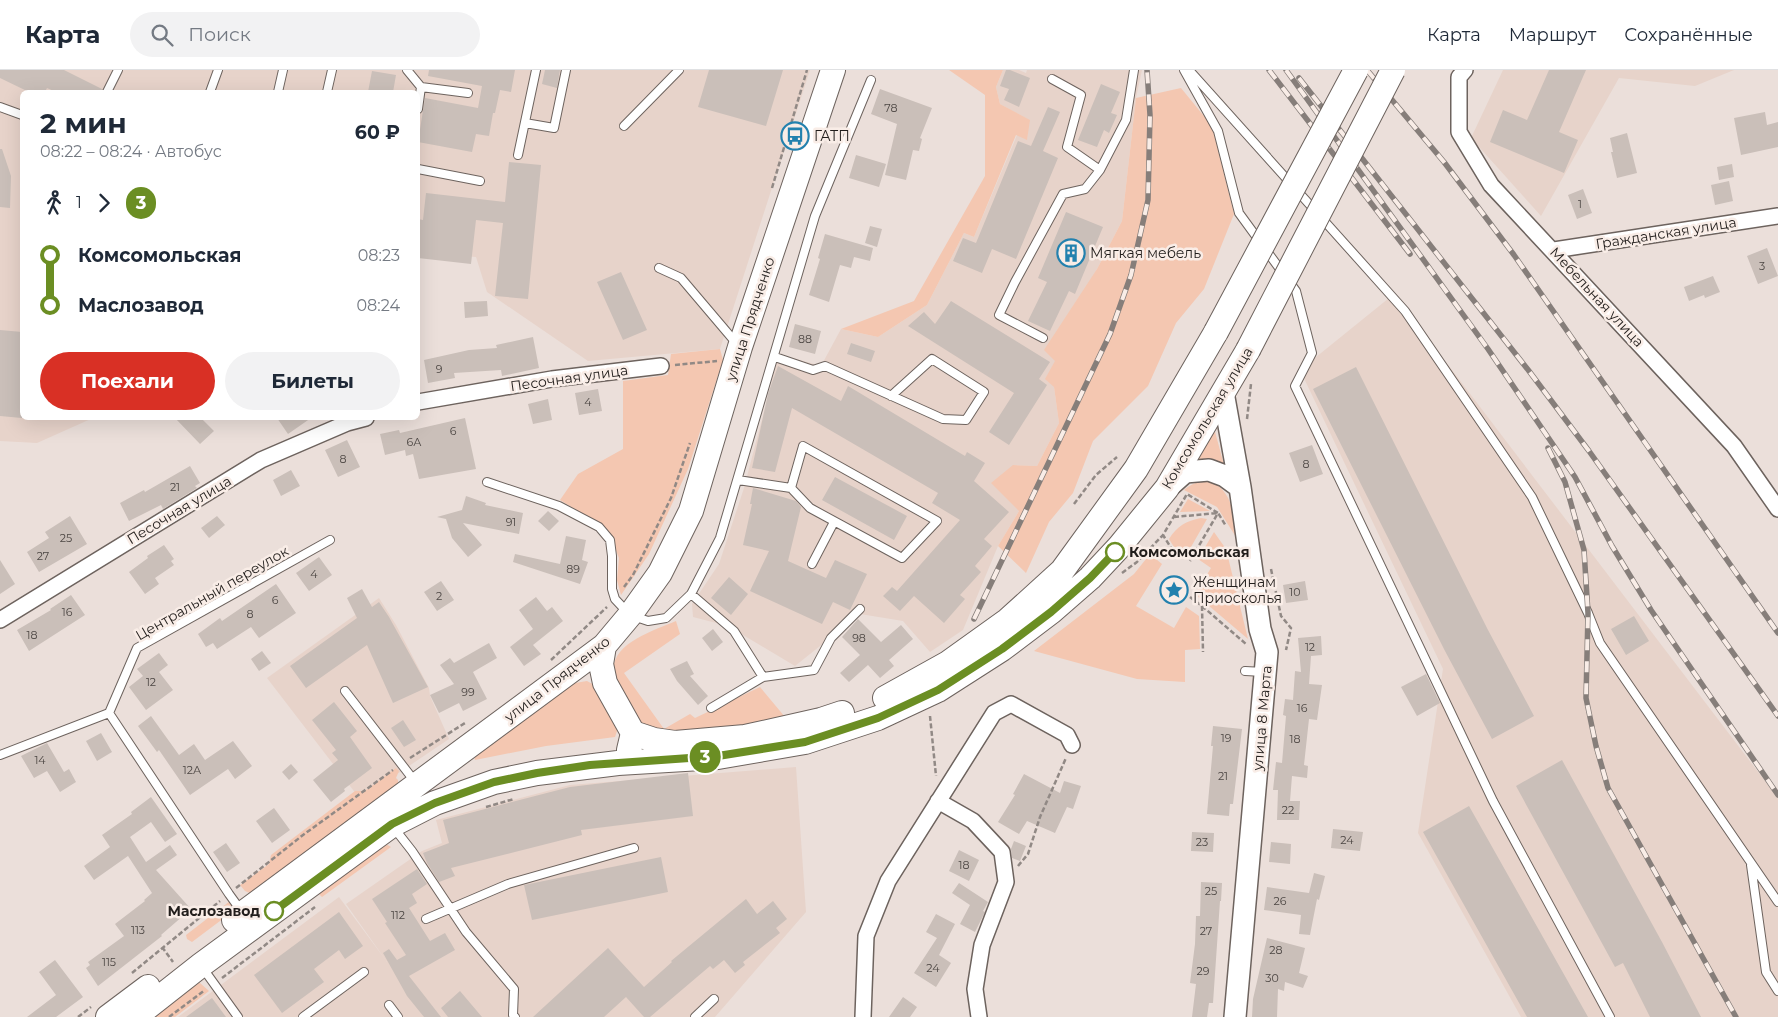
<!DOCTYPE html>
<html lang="ru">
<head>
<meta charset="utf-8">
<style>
	:root { --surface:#fff; --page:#f2f2f3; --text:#1f2937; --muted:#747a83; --line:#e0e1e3; --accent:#d93025 }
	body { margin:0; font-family:Montserrat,sans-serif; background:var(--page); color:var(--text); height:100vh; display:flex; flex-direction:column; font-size:19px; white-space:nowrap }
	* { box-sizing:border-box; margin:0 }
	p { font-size:16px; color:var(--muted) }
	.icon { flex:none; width:28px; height:28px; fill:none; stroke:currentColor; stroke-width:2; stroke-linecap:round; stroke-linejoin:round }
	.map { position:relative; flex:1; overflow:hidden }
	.sheet { position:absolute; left:20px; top:20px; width:400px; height:330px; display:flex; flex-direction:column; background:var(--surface); border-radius:8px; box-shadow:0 5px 20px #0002 }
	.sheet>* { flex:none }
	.badge { padding:0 10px; border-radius:16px; font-size:18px; line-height:32px }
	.map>.badge { position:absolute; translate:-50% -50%; box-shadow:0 0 0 2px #fff }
	.legs { display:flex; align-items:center; gap:8px; height:55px; padding:0 20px; font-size:16px }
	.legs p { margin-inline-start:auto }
	.headline { display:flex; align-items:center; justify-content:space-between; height:85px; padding:0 20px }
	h1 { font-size:28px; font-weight:700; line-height:38px }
	.button { display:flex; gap:10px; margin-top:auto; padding:10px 20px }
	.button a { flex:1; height:58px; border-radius:30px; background:var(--accent); color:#fff; font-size:20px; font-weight:700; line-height:58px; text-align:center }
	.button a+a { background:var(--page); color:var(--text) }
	ul { padding:0 20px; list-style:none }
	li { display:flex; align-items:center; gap:18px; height:50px; font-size:19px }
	li i { display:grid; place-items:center; width:8px; height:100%; margin:0 6px; background:currentColor }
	li i::after { content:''; width:12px; height:12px; margin:-6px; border:4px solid; border-radius:50%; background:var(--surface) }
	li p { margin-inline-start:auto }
	li:first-child i { background:linear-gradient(#0000 50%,currentColor 0) }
	li:last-child i { background:linear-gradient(currentColor 50%,#0000 0) }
	header { display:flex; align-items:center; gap:30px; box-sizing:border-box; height:70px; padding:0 25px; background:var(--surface); border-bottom:1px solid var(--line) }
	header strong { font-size:24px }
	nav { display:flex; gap:28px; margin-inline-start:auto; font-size:18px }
	.search { width:350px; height:45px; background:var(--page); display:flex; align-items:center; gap:12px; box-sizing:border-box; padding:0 18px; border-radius:28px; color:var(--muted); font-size:19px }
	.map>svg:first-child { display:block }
	.built { fill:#e7d3ca }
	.green { fill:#f4c7b1 }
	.building { fill:#cabfb9 }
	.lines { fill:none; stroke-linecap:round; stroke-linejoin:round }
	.lane-casing { stroke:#6d635e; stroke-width:10 }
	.street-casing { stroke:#6d635e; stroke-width:18 }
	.secondary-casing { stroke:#6d635e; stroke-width:24 }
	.primary-casing { stroke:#6d635e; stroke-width:26 }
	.path { stroke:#918985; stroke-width:2.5; stroke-dasharray:5 2.5; stroke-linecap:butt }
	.lane { stroke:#fff; stroke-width:8 }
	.street { stroke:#fff; stroke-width:15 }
	.secondary { stroke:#fff; stroke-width:21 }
	.primary { stroke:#fff; stroke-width:24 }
	.rail-casing { stroke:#867e7a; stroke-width:5.5 }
	.rail { stroke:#f9ede7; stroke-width:4; stroke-dasharray:11; stroke-linecap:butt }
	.primary-bridge-casing { stroke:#6d635e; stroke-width:26; stroke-linecap:butt }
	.primary-bridge { stroke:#fff; stroke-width:24 }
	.line-1-casing { stroke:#fff; stroke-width:11 }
	.line-1 { stroke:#6b8e23; stroke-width:8 }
	.stop-1-dot { fill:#fff; stroke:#6b8e23; stroke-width:2.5 }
	.labels { text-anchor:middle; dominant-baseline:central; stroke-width:5; stroke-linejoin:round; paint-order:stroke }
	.number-label { font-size:11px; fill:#4c4643 }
	.poi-label { font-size:14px; fill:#221e1c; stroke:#f9ede7; text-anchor:start }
	.street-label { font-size:14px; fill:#221e1c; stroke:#f9ede7 }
	.stop-label { font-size:14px; font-weight:bold; fill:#221e1c; stroke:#f9ede7; text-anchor:start }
</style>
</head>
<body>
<header>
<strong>Карта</strong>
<div class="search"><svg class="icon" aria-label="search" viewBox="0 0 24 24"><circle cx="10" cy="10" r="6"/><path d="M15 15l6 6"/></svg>Поиск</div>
<nav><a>Карта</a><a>Маршрут</a><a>Сохранённые</a></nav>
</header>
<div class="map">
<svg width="1778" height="947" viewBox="0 0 1778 947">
	<rect width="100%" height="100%" fill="#ebdfda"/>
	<path class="built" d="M0,0h810l-90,279 -132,12 -101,-69 -11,-35 -58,-5v-160h-396v326h71l-56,25 -37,-2z
		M1003,0h16l7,3 1,-3h115l-6,28 -14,123 -25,48 -42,92 -1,26 5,36 -22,43 -24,-1 6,46 -21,35 -35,84 -33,22 -27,-31 -43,-7 -65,52 -67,-40 -35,-9 -1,-13 27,-40 25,-76 35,-134 42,12 20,-37 37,8 49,-32 37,-72 10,4 43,-102 10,4 2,-19 -29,-16 -4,-17z
		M1503,0h231l-39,16 -76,-8 -78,138 -70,-78z
		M1394,224l384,504v219h-257l-103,-184 25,-164 -143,-299z
		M379,528l17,27 33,63 1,8 19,43 -89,60 -93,-121z
		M796,697l10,145 -91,105h-537l161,-120 48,65 -41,-58 76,-53 20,-8 -6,-23 134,-35z"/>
	<path class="green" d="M949,0h54l-7,17 4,17 30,16 -3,20 -11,-5 -42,102 -10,-4 -37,72 -49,32 -37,-8 73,-28 71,-125v-81z
		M1181,18l31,38 22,88 -30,75 -28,34 -28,63 -55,55 -20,52 -24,29 -23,51 -28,-27 21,-35 -28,-28 22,-18 24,1 22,-43 -5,-36 -9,-8 10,-18 -11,-11 53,-81 25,-48 14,-123z
		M720,279l3,11 -35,109 -39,85 -28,41 -4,-15 2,-22 -12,-29 -47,-29 18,-26 45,-25v-68l45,-6 3,-21z
		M1214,358l10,37 -30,-3z
		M1210,410c24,14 23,33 26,57l-19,-30 -33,-17c8,-7 16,-9 26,-10z
		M1188,429l22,12 -30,1z
		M1201,448l6,1 -20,35 -13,-7 -5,-8c8,-13 17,-18 32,-21z
		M1214,462l12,17 22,90 -53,-45 16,-26 -13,-9z
		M1150,484l12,10 -26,42 38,22 12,-21 13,9 1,33 -15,1v32l-48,-3 -103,-28 100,-77z
		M676,551l4,13 -56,39 40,56 26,-15 5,4 65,-31 25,30 -58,13 -60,3 -26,-7c-7,-12 -22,-34 -26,-47 -11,-34 38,-48 61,-58z
		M587,611l11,6 20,41 -3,9 -69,9 -71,14 -1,-5 101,-72z
		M396,698l3,3 -3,7 2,2v6l-146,108 -7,-3 -5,-6 29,-21 2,-9 84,-64h10z
		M381,771l10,6 -69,50 -7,-7z
		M230,831l4,3 -2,8 -40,30 -5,-3 -1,-4z
		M200,913l9,8 -34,26h-26l44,-33z"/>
	<path class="building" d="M0,0h64l38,19 -1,3h-45l-9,-4 -2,4h-16l-29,-14z
		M429,0h86l-4,22 -11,-2 -5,23h-2l-4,23 -13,-2 -4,18 -54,-10 7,-44 53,10 4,-22 -54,-10z
		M545,0h15l-3,18 -15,-4z
		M709,0h74l-17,56 -68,-19z
		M1006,0h4l20,8 -11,29 -15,-7 5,-11 -9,-3z
		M1549,0h37l-27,62 19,8 -14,33 -74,-31 13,-32 24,10z
		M372,1l24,4 -3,17h-25z
		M1101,14l19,8 -9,21 6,2 -8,18 -5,-3 -7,17 -19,-7z
		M880,19l52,19 -12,30 2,1 -3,12 -6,-1 -7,30 -21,-5 12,-51 -26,-10z
		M1048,37l12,5 -17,39 15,7 -42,101 -24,-10 -10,24 -29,-12 10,-23 13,5 42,-102 13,5z
		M1765,42l2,13 11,-3v25l-37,8 -7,-37z
		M1627,63l10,40 -20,5 -6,-26h2l-3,-14z
		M0,79h2l9,27 -1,32 -10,-1z
		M856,85l30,9 -7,23 -30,-9z
		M509,92l32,3 -13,134 -33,-3 8,-73 -27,-3 -5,44 -53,-6v-39l5,1 3,-27 79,9z
		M1732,94l2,13 -15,3 -2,-13z
		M1729,111l4,20 -18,4 -4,-20z
		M1583,119l9,24 -15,6 -9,-24z
		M1066,142l37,15 -28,67 -6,-3 -19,40 -22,-10 19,-39 -9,-4z
		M870,156l12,3 -5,18 -12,-4z
		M825,164l48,14 -3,13 -16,-4 -3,11 -11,-3 -11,37 -20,-7 11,-36 -2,-1z
		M1767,178l11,28 -20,8 -11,-28z
		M621,202l26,58 -24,10 -26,-58z
		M1713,206l7,16 -15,6 -1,-3 -15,6 -5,-14z
		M487,231l1,15 -23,2 -1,-16z
		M951,231l99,61 -11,17 8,6 -38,60 -20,-13 25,-39 -106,-67 16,-14 11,12z
		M795,254l26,7 -6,23 -26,-7z
		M0,260l22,2v86l-22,-2z
		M533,267l6,31 -37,8 -1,-6 -47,3 1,5 -27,5 -4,-23 45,-10 28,-2 -1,-3z
		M851,273l24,8 -4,11 -24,-8z
		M778,296l63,35 7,-15 117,70 2,-4 18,11 -11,18 35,31 -25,27 8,7 -17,20 6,6 -21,23 5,4 -21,24 -30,-27 -14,15 -17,-15 9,-9 5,4 63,-71 -28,-17 6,-10 -146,-85 -17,64 -23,-4 16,-74z
		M1356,297l132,263 46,86 -42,23 -47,-88 -132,-262z
		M598,319l4,22 -23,4 -4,-22z
		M548,329l4,21 -19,4 -5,-20z
		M175,348h26l13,13 -14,13z
		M277,348h34l-23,16z
		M465,348l11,51 -57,10 -6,-25 -7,2 -1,-6 -20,5 -5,-21 19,-4 1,3z
		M347,370l13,27 -22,10 -13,-27z
		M1312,375l11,29 -23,8 -11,-29z
		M190,396l10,17 -5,3 2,2 -34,21 -2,-4 -32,16 -9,-18 24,-13 1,2z
		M291,400l9,16 -19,10 -8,-16z
		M835,407l72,39 -13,24 -72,-40z
		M753,418l43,13 5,6 -13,54 38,17 9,-18 32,14 -17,36 -17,-8 -11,22 -72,-33 19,-40 -26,-6 9,-41h-2z
		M466,426l20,7 -1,2 38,8 -4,21 -56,-11 19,22 -14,12 -16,-19 -6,-19 -9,-2 25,-7z
		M548,441l11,10 -10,10 -11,-10z
		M70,446l17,28 -48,28 -12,-20 22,-14 -4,-6z
		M217,446l8,9 -16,13 -8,-10z
		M566,466l20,4 -4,20 6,2 -8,22 -67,-22 2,-8 45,10z
		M164,475l10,14 -3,2 3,4 -19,13 4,6 -14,10 -16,-22 19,-14 -1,-2z
		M319,487l13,18 -23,16 -13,-18z
		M0,490l15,24 -15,10z
		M729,507l19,17 -17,21 -20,-17z
		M441,511l13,19 -17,11 -13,-19z
		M1305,511l3,19 -22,3 -3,-18z
		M276,514l20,29 -37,25 -8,-11 -34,22 -4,-6 -7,4 -8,-13 22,-16 2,3z
		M362,519l10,18 7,-5 10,15 39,70 -35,16 -26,-58 -61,43 -16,-22 67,-48 -10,-20z
		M71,525l14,20 -56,36 -12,-21 34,-20 -1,-1z
		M536,527l11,14 5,-4 11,14 -30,24 8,9 -17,12 -14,-19 23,-18 -14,-19z
		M1634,546l15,25 -23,14 -15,-26z
		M858,549l23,23 20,-17 12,14 -24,21 5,6 -14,12 -12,-13 -19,17 -9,-9 20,-18 -18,-18z
		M713,559l10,13 -11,9 -10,-13z
		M1321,566l1,19 -11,1 -2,28 13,1 -5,35 -8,-1 -5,46 4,1 -1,12 -15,-2 -2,25h10l-1,19h-22l1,-30h-5l3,-28 6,1 4,-47 -3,-1 2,-16 8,1 2,-29 6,1 -3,-34z
		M489,573l8,15 -24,14 14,27 -24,12 -4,-8 -20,10 -9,-18 24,-11 -14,-19 10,-7 4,5z
		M262,581l9,12 -12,8 -8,-12z
		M159,583l9,12 -9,7 14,18 -27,20 -17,-23 14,-11 -6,-7z
		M687,591l7,13 -4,2 18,20 -10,9 -21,-24 -7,-12z
		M1426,604l14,29 -23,13 -16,-29z
		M334,632l23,29 -7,6 22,31 -28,21 1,2 -14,11 -18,-22 25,-20 -6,-7 4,-3 -24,-30z
		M151,646l28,39 15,-11 11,16 28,-19 19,25 -17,13 -7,-10 -38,26 -31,-45 -2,2 -19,-26z
		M403,650l13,20 -12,7 -13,-19z
		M1213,656l29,3 -9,75h-3l-1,12 -22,-2 6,-68h-2z
		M101,663l11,19 -15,9 -11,-20z
		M47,673l17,29 5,-3 7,13 -16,10 -13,-21 -13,7 -13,-22z
		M1562,690l100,182 39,75h-51l-27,-54 -8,4 -99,-181z
		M291,694l7,8 -9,8 -7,-8z
		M688,703l5,43 -112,14 1,5 -131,33 4,8 -16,6 -12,-19 -4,-10 26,-10 -6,-23 127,-33z
		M1024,704l36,19 4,-12 17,5 -8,23 -6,-2 -12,26 -28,-12 -8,13 -21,-12 17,-27 -2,-1z
		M151,727l26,37 -12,8 -14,-20 -21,15 16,25 24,-17 7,10 -21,15 35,39 -30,26 1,1 -64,50 -12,-18 4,-3 -2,-3 36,-26 -9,-12 30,-23 -1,-1 8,-7 -24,-37 -34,24 -10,-14 26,-19 -8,-12 30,-21 -1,-2z
		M1469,736l119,211h-61l-104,-185z
		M274,738l16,22 -18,13 -16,-22z
		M1333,759l30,3 -3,19 -29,-3z
		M1192,762l22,1 -1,19 -22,-1z
		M1014,771l12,5 -6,15 -8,-3 -1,-9z
		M1271,772l20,2 -1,20 -21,-2z
		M226,773l14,20 -13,9 -14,-20z
		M959,780l20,10 -10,21 -20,-10z
		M661,787l7,35 -136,28 -8,-35z
		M417,799l10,15 -15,10 5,9 -8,5 21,33 15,-8 10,17 -46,26 32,41h-17l-17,-21 -24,-43 6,-4 8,11 9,-5 -21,-32 2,-1 -15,-23z
		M1314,803l11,3 -6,24 -2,-1 -7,36 -11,-1 2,-19 -37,-5 3,-23 42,6z
		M1201,812l21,1 -1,18h-1l-7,102h-4l-2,14h-15l4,-33 -6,-1 5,-39 1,-28h4z
		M959,813l29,19 -5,9 2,1 -10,20 -15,-8 10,-19 -18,-12z
		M746,829l11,15 16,-13 14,18 -11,9 4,5 -37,29 2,3 -10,8 -11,-13 -11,9 -3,-3 -60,51h-6l-18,-20 -22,20h-71l75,-69 36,39 28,-25 -1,-1z
		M339,842l24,34 -18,13 -6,-9 -25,19 10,13 -42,31 -28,-38z
		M936,844l19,10 -16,31 12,8 -15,24 -22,-14 23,-35 -11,-6z
		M1267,868l38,10 -6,25 9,3 -5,12 -18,-6 -1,9 -6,-2 -1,28h-25l1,-18z
		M55,890l28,37 -27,20h-29l29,-22 -17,-23z
		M460,921l22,26h-34l-7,-9z
		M903,927l14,10 -7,10h-21z
		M212,928l14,19h-40z"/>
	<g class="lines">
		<g class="lane-casing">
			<path id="lane" d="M407,0l14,17 -3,22
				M1184,0l34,61 21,82 57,78 16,62 -17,33 198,415 117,216
				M1189,0l216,241 127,186 56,116 12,30 178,259
				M1052,9l29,16 -14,52 33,23
				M421,17l47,6
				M107,22l11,-22
				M210,22l8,-22
				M278,22l5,-22
				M327,22l5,-22
				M0,37l22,8
				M525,53l29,5 12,-58
				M624,56l55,-56
				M518,85l18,-85
				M418,99l62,12
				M659,198l22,10 56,66
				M1043,268l-44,-23 16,-33 48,-88 22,-5 15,-19 26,-50 8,-50
				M775,287l38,13 12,-4 118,53 23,1 18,-28 -52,-33 -41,37
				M738,410l53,8 19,20 92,50 35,-37 -134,-75 -12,42
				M487,412l72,24 40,21 11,13 2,16v33l3,10 15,16 18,6 18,-3 25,-24 29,-56 95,-322 56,-136
				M812,494l22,-42
				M691,524l43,37 29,46
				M1245,601l19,1
				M345,621l71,92
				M711,638l52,-31 51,-7 17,-32 29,-29
				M109,643l120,181 13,18
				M0,685l109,-42 28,-65 193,-108
				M394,758l18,23 54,81 48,57 -1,26 2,2
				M1751,795l15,107 12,19
				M426,849l82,-35 126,-36
				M202,897l36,50
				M389,935l9,12
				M303,947l61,-45
				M695,947l19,-18"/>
		</g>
		<g class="street-casing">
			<path id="street" d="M1465,0l-6,7v55l32,53 243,261 44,63
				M1554,180l224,-34
				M418,332l134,-23 109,-13
				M0,550l261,-160 86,-37 19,-5
				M938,731l35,20 29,31 4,30 -24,63 -7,44 4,28
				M863,947l3,-81 22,-55 106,-168 17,-9 56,31 5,10"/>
		</g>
		<g class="secondary-casing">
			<path id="secondary" d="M1223,322l17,95 20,142 7,23 -32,365
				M1167,418l18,-16 24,-2 16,6 15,11"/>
		</g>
		<g class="primary-casing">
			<path id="primary" d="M604,576l-3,18 4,19 28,50 -4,17
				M885,628l63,-35 60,-43 54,-49 74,-102 80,-137
				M633,663l21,7 21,3 70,-6 76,-17 21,-7
				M234,850l370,-274 26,-31 30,-42 31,-62 49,-164 93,-277
				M108,947l40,-30
				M135,947l66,-52 191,-140 43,-22 59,-21 43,-9 81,-10 100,-6 87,-15 73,-24 60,-28 64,-41 49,-37 39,-34 29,-31 48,-59 81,-138"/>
		</g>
		<path class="path" d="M772,118l35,-118
			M675,295l42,-4
			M1247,349l4,-35
			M1074,434l22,-29 21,-18
			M1174,447l44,-4 8,13
			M1173,481l-10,-16 24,-41 31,19 -28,48
			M1271,499l10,47 10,12 -5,22
			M1122,503l15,-11 26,-27
			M624,517l9,-12 38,-77 19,-55
			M1190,527l12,9 44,38
			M1202,536l1,46
			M551,590l56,-53
			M930,646l6,60
			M410,688l55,-35
			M486,737l28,-8
			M1018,796l10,-12 12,-37 26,-59
			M236,818l67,-53 90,-65
			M162,877l11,15
			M132,903l88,-72
			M222,908l93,-71
			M78,947l13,-10
			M169,947l36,-27"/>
		<use href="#lane" class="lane"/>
		<use href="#street" class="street"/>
		<use href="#secondary" class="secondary"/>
		<use href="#primary" class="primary"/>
		<g class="rail-casing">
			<path id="rail" d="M1269,0l141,184
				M1286,0l202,279 87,128 37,69 39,64 127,185
				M1367,0l77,92 70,93 264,378
				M1299,8l230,293 60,80 189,265
				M1548,378l17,34 19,68 4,63 -2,85 10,48 12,42 128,229
				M974,549l136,-285 21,-59 17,-75 2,-85 -3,-45"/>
		</g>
		<use href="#rail" class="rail"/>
		<g class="primary-bridge-casing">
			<path id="primary-bridge" d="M1216,262l140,-262
				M1248,280l145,-280"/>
		</g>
		<use href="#primary-bridge" class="primary-bridge"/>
	</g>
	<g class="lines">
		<g class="line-1-casing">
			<path id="line-1" d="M274,841l118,-87 43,-21 59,-21 43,-9 53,-8 128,-9 87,-14 73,-24 60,-28 64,-41 49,-37 39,-34 25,-26"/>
		</g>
		<use href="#line-1" class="line-1"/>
	</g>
	<defs>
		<g id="bus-ring" transform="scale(1.4375)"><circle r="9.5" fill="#f9ede7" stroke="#2381ae" stroke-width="1.5"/><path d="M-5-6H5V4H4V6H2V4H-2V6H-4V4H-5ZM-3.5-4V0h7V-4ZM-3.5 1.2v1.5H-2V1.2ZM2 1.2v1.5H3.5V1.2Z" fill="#2381ae"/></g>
		<g id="building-ring" transform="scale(1.4375)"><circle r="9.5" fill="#f9ede7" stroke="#2381ae" stroke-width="1.5"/><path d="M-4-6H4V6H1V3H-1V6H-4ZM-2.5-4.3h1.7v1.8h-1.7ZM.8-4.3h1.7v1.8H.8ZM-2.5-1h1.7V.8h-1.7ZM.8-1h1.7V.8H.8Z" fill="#2381ae"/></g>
		<g id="sight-ring" transform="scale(1.4375)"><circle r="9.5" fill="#f9ede7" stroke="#2381ae" stroke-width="1.5"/><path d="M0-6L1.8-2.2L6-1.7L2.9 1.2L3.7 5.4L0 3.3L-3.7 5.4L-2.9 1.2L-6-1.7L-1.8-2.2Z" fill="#2381ae"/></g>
	</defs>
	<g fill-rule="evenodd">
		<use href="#bus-ring" x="795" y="66"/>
		<use href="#building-ring" x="1071" y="183"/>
		<use href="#sight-ring" x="1174" y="520"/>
	</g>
	<g class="stop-1-dot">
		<circle cx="1115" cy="482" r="9"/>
		<circle cx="274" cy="841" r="9"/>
	</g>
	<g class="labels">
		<g class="number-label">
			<text x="891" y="38">78</text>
			<text x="1580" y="134">1</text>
			<text x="1762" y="196">3</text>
			<text x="805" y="269">88</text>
			<text x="439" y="299">9</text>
			<text x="588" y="332">4</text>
			<text x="453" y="361">6</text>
			<text x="414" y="372">6А</text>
			<text x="343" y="389">8</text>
			<text x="1306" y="394">8</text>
			<text x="175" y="417">21</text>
			<text x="511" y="452">91</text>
			<text x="66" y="468">25</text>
			<text x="43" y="486">27</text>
			<text x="573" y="499">89</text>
			<text x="314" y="504">4</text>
			<text x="1295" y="522">10</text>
			<text x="439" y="526">2</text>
			<text x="275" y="530">6</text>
			<text x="67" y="542">16</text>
			<text x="250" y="544">8</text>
			<text x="32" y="565">18</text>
			<text x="859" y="568">98</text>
			<text x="1310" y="577">12</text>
			<text x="151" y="612">12</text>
			<text x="468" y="622">99</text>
			<text x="1302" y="638">16</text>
			<text x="1226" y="668">19</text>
			<text x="1295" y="669">18</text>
			<text x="40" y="690">14</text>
			<text x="192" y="700">12А</text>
			<text x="1223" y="706">21</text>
			<text x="1288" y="740">22</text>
			<text x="1347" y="770">24</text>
			<text x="1202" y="772">23</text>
			<text x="964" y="795">18</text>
			<text x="1211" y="821">25</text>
			<text x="1280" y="831">26</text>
			<text x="398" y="845">112</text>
			<text x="138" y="860">113</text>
			<text x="1206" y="861">27</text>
			<text x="1276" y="880">28</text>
			<text x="109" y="892">115</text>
			<text x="933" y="898">24</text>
			<text x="1203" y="901">29</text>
			<text x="1272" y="908">30</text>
		</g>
		<g class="poi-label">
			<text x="814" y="66">ГАТП</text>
			<text x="1090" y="183">Мягкая мебель</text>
			<text x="1193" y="512">Женщинам<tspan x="1193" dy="16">Приосколья</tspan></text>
		</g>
		<g class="street-label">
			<text transform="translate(1666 163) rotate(-9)">Гражданская улица</text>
			<text transform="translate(1597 227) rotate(47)">Мебельная улица</text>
			<text transform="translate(750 249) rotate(-72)">улица Прядченко</text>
			<text transform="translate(569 308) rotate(-8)">Песочная улица</text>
			<text transform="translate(1207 348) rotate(-59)">Комсомольская улица</text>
			<text transform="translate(179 440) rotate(-31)">Песочная улица</text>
			<text transform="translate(212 523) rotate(-30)">Центральный переулок</text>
			<text transform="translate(557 609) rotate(-38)">улица Прядченко</text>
			<text transform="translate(1262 648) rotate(-85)">улица 8 Марта</text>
		</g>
		<g class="stop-label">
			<text x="1129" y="482">Комсомольская</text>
			<text x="260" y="841" text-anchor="end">Маслозавод</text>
		</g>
	</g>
</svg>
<b class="badge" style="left:705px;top:687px;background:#6b8e23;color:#fff">3</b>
<section class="sheet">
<div class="headline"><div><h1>2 мин</h1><p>08:22 – 08:24 · Автобус</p></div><b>60 ₽</b></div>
<div class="legs"><svg class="icon" aria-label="walk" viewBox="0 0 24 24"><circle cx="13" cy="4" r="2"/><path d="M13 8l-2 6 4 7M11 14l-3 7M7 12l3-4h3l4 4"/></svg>1<svg class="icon" aria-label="forward" viewBox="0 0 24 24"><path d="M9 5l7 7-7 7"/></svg><b class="badge" style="background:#6b8e23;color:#fff">3</b></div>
<ul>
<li><i style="color:#6b8e23"></i><b>Комсомольская</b><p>08:23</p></li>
<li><i style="color:#6b8e23"></i><b>Маслозавод</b><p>08:24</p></li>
</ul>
<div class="button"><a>Поехали</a><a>Билеты</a></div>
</section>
</div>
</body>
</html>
